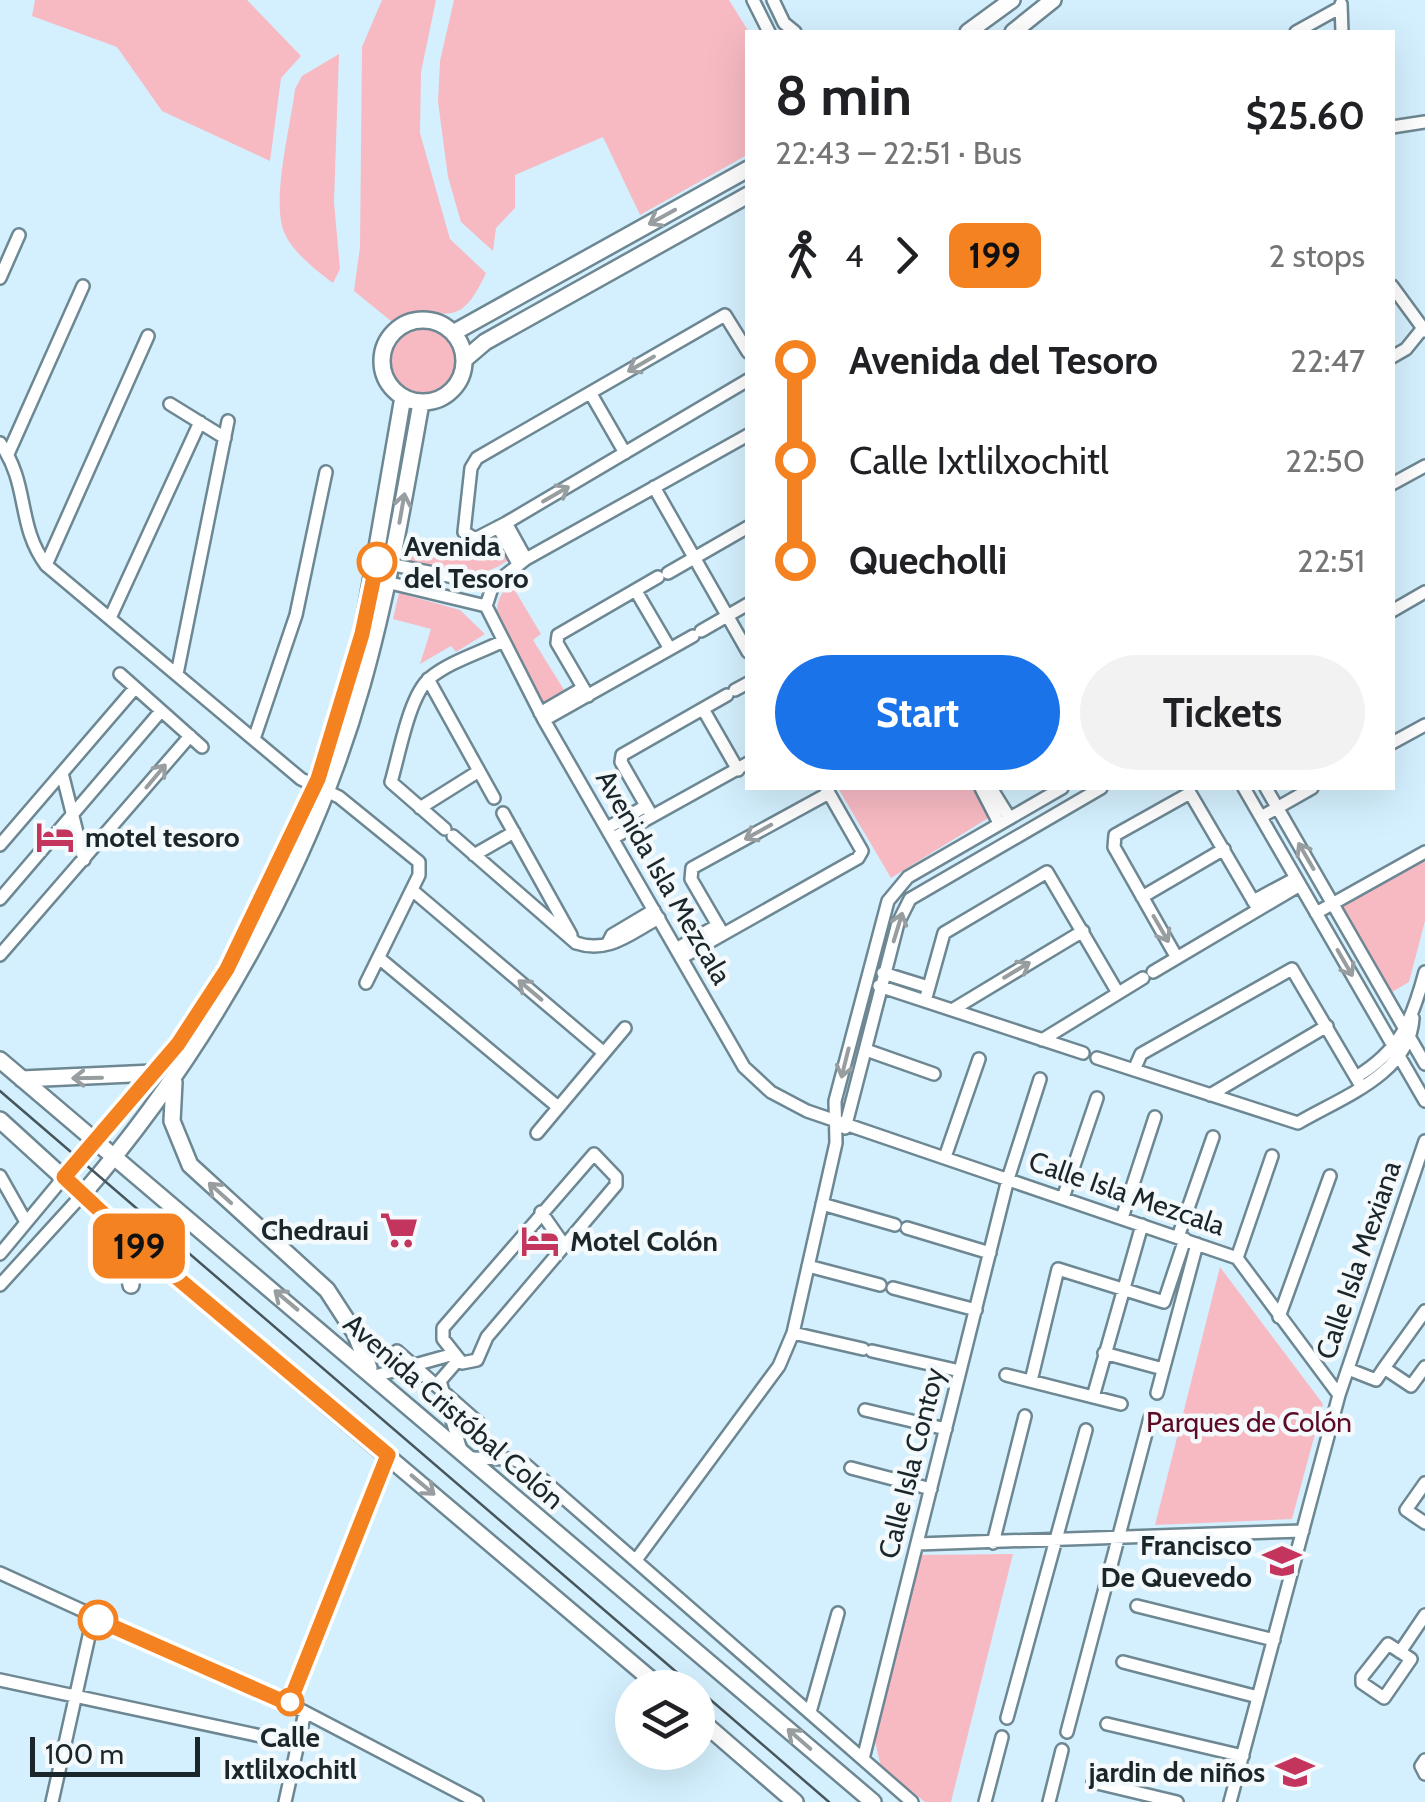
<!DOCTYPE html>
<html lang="en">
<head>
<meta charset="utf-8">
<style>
	:root { --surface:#fff; --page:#f2f2f2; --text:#202124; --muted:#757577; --accent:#1a73e8 }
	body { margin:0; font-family:Cabin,sans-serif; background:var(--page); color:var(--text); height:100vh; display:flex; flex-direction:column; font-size:38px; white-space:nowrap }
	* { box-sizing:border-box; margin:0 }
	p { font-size:32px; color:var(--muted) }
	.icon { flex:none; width:55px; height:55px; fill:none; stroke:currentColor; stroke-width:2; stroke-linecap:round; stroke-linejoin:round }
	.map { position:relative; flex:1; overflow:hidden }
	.side { position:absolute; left:745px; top:30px; width:650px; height:760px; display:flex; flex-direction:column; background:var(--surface); border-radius:0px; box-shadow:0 10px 40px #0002 }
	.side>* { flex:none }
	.badge { padding:0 20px; border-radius:15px; font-size:35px; line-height:65px }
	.controls { position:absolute; left:615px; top:1670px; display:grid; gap:20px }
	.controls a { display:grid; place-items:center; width:100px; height:100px; border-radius:50%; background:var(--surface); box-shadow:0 10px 40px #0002; font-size:50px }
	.scale { position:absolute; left:30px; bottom:25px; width:170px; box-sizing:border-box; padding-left:10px; border:5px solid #1b262b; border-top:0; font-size:28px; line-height:35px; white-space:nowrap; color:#1b262b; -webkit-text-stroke:8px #f4f9fc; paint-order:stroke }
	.map>.badge { position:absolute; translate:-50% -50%; box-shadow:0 0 0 5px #fff }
	.legs { display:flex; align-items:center; gap:15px; height:110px; padding:0 30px; font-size:32px }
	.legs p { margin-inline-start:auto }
	.headline { display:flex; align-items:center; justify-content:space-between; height:170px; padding:0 30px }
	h1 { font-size:55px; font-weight:800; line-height:75px }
	.cta { display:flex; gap:20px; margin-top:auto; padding:20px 30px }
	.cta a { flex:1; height:115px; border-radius:60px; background:var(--accent); color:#fff; font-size:40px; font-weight:800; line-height:115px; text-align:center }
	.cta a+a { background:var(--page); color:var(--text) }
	ul { padding:0 30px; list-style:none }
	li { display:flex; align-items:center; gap:35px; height:100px; font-size:38px }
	li i { display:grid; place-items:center; width:15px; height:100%; margin:0 12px; background:currentColor }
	li i::after { content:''; width:25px; height:25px; margin:-12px; border:8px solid; border-radius:50%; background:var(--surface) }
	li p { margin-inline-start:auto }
	li:first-child i { background:linear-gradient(#0000 50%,currentColor 0) }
	li:last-child i { background:linear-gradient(currentColor 50%,#0000 0) }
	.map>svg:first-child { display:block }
	.green { fill:#f7bac3 }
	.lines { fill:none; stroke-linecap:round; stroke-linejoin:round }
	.minor-casing { stroke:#6d8793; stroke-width:16 }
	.major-casing { stroke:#6d8793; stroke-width:20 }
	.minor { stroke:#fff; stroke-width:11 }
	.major { stroke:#fff; stroke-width:15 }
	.tram { stroke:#47565d; stroke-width:2.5 }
	.oneway { stroke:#989da0 }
	.line-1-casing { stroke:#fff; stroke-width:22 }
	.line-1 { stroke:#f58220; stroke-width:15 }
	.stop-1-dot { fill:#fff; stroke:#f58220; stroke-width:5 }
	.labels { text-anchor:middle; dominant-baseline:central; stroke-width:9; stroke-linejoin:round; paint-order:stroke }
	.stop-label { font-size:28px; font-weight:bold; fill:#1b262b; stroke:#f4f9fc; text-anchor:start }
	.poi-label { font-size:28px; font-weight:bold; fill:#1b262b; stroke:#f4f9fc; text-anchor:end }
	.street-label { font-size:28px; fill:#1b262b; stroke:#f4f9fc }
	.park-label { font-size:28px; fill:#5d0a25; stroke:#f4f9fc }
</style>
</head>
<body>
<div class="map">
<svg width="1425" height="1802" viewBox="0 0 1425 1802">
	<rect width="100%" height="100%" fill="#d4f0fe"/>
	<path class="green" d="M35,0h212l54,56 -20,22 -11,83 -108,-50 -45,-64 -85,-31z
		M382,0h54l-15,72 -1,61 30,106 36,34c-30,65 -40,27 -95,48l-37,-30 6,-44 2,-200z
		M454,0h275l20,32 -2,123 -107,60 -37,-78 -88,38v33l-19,20 -3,23 -32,-29 -13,-45 -10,-75 2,-41z
		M339,54l-5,148 6,67 -7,14c-17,-13 -41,-31 -49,-51 -13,-32 7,-108 11,-143l7,-13z
		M387 361a34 34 0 1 1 68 0a34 34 0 1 1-68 0Z
		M410,539l42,7 25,10 23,-9 8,13c-32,25 -66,10 -102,1z
		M511,584l30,50 -8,6 33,53 -18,12 -6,-1c-18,-32 -70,-89 -31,-120z
		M399,593l61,17 25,24 -29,18 -5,-6 -31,18 11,-35 -38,-10z
		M838,788h140l15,27 -102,63z
		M1425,860v61l-16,61 -17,10 -50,-86z
		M1220,1267l103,137 -31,115 -137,6z
		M1013,1554l-62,248h-26l-44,-35 -7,-30 46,-182z"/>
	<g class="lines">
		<g class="minor-casing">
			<path id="minor" d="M753,0l16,32
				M773,0l11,23 11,9
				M1341,4l1,28
				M1296,32l45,-25
				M1392,127l33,-5
				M0,278l19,-43
				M1392,286l33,45
				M748,352l-23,-37 -248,143 -6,10 -7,64 11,7 31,-16 242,-143
				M1392,357l14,-8 17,-21
				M591,394l34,59
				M170,404l55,34
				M748,435l-222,124 -33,26 -7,21 58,114 200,347 27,25 36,19 430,147 102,137
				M0,443c30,42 16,81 46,122l255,214 38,18 80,65v13l-53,108
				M8,454l75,-168
				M1392,484l33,-18
				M654,487l94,165
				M506,523l20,36
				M498,527l20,37
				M384,563l109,22
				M46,565l102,-229
				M668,573l80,-46
				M382,581l104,25
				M636,591l34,58
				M1392,611l33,-19
				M110,618l90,-196
				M701,631l47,-27
				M120,674l82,73
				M177,674l51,-253
				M428,679l66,119
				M735,690l13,-7
				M588,696l-31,-53 1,-8 100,-58
				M703,709l35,61
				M540,713l43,-25
				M544,720l149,-84
				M254,739l42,-124 30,-143
				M1392,743l33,-18
				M62,773l22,87
				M981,788l18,35
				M991,788l18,29
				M1244,788l181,313
				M1266,788l159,276
				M420,808l59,-37
				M503,813l68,122
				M652,816l-31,-54 1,-7 105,-60
				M1261,817l51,-29
				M607,828l39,-22
				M445,829l-54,-47c8,-26 18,-87 39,-104 19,-16 49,-25 71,-36
				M453,836l123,107c33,11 54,-10 83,-25
				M613,838l135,-75
				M0,845l135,-157
				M474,855l40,-23
				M412,890l192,163
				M1142,897l82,-48
				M0,899l161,-188
				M1253,901l43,-23
				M1316,913l109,-61
				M723,934l-32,-55 1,-11 137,-75
				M608,943l4,-8 42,-25
				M676,949l42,-24
				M0,955l190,-219
				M379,958l179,149
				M681,958l177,-100 4,-7 -36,-63
				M1177,958l-63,-111 1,-12 75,-42 68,116
				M1153,972l147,-87
				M883,973l45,14
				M879,986l204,67
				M925,1001l19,-68 103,-61 71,121
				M952,1010l131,-79
				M1042,1040l101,-62
				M866,1050l68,24
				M1097,1058l201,65c42,-25 112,-49 115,-105
				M1134,1070l7,-16 151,-85 69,117
				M1356,1077c45,-27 56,-57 69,-105
				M1210,1095l117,-69
				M845,1128l53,-205 12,-24 191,-111
				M537,1133l88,-105
				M594,1154l22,23v8l-129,152 -10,23 -15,3 -19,-24v-11z
				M945,1157l34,-98
				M0,1176l26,46
				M1063,1198l34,-100
				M822,1204l73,21
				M541,1212l23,33
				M1122,1218l33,-101
				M907,1228l83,25
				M1178,1237l35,-100
				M0,1254l64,-77
				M1237,1258l35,-102
				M808,1266l72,19
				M0,1285l83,-91
				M893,1288l83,22
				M1425,1311l-41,57 27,18 14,-19
				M1279,1317l51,-141
				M793,1333l70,16
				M397,1351l84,74
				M872,1351l88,20
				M1104,1353l59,16
				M459,1359l-19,22 21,69
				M1348,1369l28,11 8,-12
				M1006,1375l115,29
				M375,1376l79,-22
				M1031,1381l27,-112 106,33 21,-63
				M1157,1393l40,-149
				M1093,1397l49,-172
				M865,1410l81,19
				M471,1458l41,1 14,6 386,337
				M851,1468l80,21
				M1425,1483l-19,27 19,13
				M993,1543l32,-127
				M917,1544l386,-13
				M636,1560l143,-194 14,-33 43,-190 -1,-42 53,-200 20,-24 154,-89
				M0,1573l305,139 172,90
				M1137,1606l137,34
				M1388,1644l23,15 -27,39 -22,-15v-6z
				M1400,1652l25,-37
				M1123,1662l135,35
				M0,1680l298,64
				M289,1705l99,-250
				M810,1712l28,-99
				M1007,1718l79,-288
				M1107,1724l136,32
				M1067,1732l83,-314
				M863,1759l145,-580 32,-100
				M1425,1760l-4,6 4,8
				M1093,1782l84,20
				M52,1802l41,-184
				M285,1802l20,-90
				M985,1802l17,-65
				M1049,1802l13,-52
				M1230,1802l109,-407 86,-254"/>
		</g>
		<g class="major-casing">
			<path id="major" d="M968,32l44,-32
				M1013,32l40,-32
				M382 361a41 41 0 1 1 82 0a41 41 0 1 1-82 0Z
				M453,333l295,-164
				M464,360l21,-18 263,-147
				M0,1060l873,742
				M22,1079l131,-6
				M174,1082l-2,39 18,44 137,125 28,43 14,35
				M0,1120l125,114 536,454
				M64,1177l114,-133 49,-75 88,-183 47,-152 41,-237
				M83,1194c123,-142 228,-328 279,-509 26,-92 42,-187 59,-282
				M125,1234l6,51
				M698,1718l97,84"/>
		</g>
		<use href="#minor" class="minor"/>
		<use href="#major" class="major"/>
		<path class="tram" d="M0,1091l695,597
			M698,1689l131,113"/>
	</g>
	<defs><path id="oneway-shaft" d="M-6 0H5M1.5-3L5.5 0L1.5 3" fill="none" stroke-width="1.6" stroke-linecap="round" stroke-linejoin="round" transform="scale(2.5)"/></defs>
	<g class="oneway">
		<use href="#oneway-shaft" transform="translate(662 217) rotate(151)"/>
		<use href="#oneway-shaft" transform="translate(641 364) rotate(150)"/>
		<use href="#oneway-shaft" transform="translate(556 494) rotate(-30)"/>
		<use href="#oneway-shaft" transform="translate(402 508) rotate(-80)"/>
		<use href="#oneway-shaft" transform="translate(156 776) rotate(-50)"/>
		<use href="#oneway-shaft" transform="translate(758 832) rotate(151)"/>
		<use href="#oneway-shaft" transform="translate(1306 856) rotate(-120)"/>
		<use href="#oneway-shaft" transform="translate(898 927) rotate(-73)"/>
		<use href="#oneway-shaft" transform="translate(1161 929) rotate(60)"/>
		<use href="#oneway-shaft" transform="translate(1345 963) rotate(60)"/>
		<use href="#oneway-shaft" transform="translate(1017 970) rotate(-31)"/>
		<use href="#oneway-shaft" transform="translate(530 990) rotate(-140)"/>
		<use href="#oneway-shaft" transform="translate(845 1063) rotate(104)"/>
		<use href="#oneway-shaft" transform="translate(87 1078) rotate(179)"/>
		<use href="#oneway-shaft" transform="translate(220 1193) rotate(-138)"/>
		<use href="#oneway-shaft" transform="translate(286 1300) rotate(-140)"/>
		<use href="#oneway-shaft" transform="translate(423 1485) rotate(40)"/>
		<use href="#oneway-shaft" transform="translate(799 1739) rotate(-139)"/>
	</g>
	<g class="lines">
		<g class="line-1-casing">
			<path id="line-1" d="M98,1620l191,84 99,-249 -263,-221 -61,-57 114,-133 49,-75 91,-190 44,-145 15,-72"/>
		</g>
		<use href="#line-1" class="line-1"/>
	</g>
	<defs>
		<g id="hotel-bare" transform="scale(3)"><path d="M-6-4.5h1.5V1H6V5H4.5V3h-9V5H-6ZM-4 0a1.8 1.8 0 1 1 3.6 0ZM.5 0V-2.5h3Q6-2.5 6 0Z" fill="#c4355d" stroke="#f4f9fc" stroke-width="2.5" paint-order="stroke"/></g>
		<g id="supermarket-bare" transform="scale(3)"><path d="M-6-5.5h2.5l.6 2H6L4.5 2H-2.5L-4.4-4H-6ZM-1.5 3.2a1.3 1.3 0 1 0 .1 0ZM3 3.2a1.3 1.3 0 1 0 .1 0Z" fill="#c4355d" stroke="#f4f9fc" stroke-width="2.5" paint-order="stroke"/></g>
		<g id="school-bare" transform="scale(3)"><path d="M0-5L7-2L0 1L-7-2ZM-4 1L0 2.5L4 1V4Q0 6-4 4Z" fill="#c4355d" stroke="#f4f9fc" stroke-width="2.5" paint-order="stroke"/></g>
	</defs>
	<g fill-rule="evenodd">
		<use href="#hotel-bare" x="55" y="837"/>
		<use href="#supermarket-bare" x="399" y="1230"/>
		<use href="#hotel-bare" x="540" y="1241"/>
		<use href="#school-bare" x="1282" y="1561"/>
		<use href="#school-bare" x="1295" y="1772"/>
	</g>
	<g class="stop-1-dot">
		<circle cx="377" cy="562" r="18"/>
		<circle cx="98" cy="1620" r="18"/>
		<circle cx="290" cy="1702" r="12"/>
	</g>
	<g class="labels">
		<g class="stop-label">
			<text x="404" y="546">Avenida<tspan x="404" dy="32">del Tesoro</tspan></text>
			<text x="290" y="1737" text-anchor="middle">Calle<tspan x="290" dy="32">Ixtlilxochitl</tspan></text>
		</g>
		<g class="poi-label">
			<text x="85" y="837" text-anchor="start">motel tesoro</text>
			<text x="369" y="1230">Chedraui</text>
			<text x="570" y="1241" text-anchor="start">Motel Colón</text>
			<text x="1252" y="1545">Francisco<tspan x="1252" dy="32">De Quevedo</tspan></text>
			<text x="1265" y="1772">jardin de niños</text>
		</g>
		<g class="street-label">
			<text transform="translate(664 877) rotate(60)">Avenida Isla Mezcala</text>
			<text transform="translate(1127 1193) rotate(19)">Calle Isla Mezcala</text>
			<text transform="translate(1358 1260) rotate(-71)">Calle Isla Mexiana</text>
			<text transform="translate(454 1411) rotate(41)">Avenida Cristóbal Colón</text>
			<text transform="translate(911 1463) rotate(-76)">Calle Isla Contoy</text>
		</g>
		<g class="park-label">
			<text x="1249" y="1422">Parques de Colón</text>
		</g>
	</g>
</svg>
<div class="controls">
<a><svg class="icon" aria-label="layers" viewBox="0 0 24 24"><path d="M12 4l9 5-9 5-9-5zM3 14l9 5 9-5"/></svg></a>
</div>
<div class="scale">100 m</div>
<b class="badge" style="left:139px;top:1246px;background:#f58220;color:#111">199</b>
<section class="side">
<div class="headline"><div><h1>8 min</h1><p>22:43 – 22:51 · Bus</p></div><b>$25.60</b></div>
<div class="legs"><svg class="icon" aria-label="walk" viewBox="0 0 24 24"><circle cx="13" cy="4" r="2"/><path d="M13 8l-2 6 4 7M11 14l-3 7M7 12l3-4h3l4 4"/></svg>4<svg class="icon" aria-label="forward" viewBox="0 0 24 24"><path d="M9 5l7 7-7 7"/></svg><b class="badge" style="background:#f58220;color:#111">199</b><p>2 stops</p></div>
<ul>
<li><i style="color:#f58220"></i><b>Avenida del Tesoro</b><p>22:47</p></li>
<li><i style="color:#f58220"></i><span>Calle Ixtlilxochitl</span><p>22:50</p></li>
<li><i style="color:#f58220"></i><b>Quecholli</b><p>22:51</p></li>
</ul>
<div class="cta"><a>Start</a><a>Tickets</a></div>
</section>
</div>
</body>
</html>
